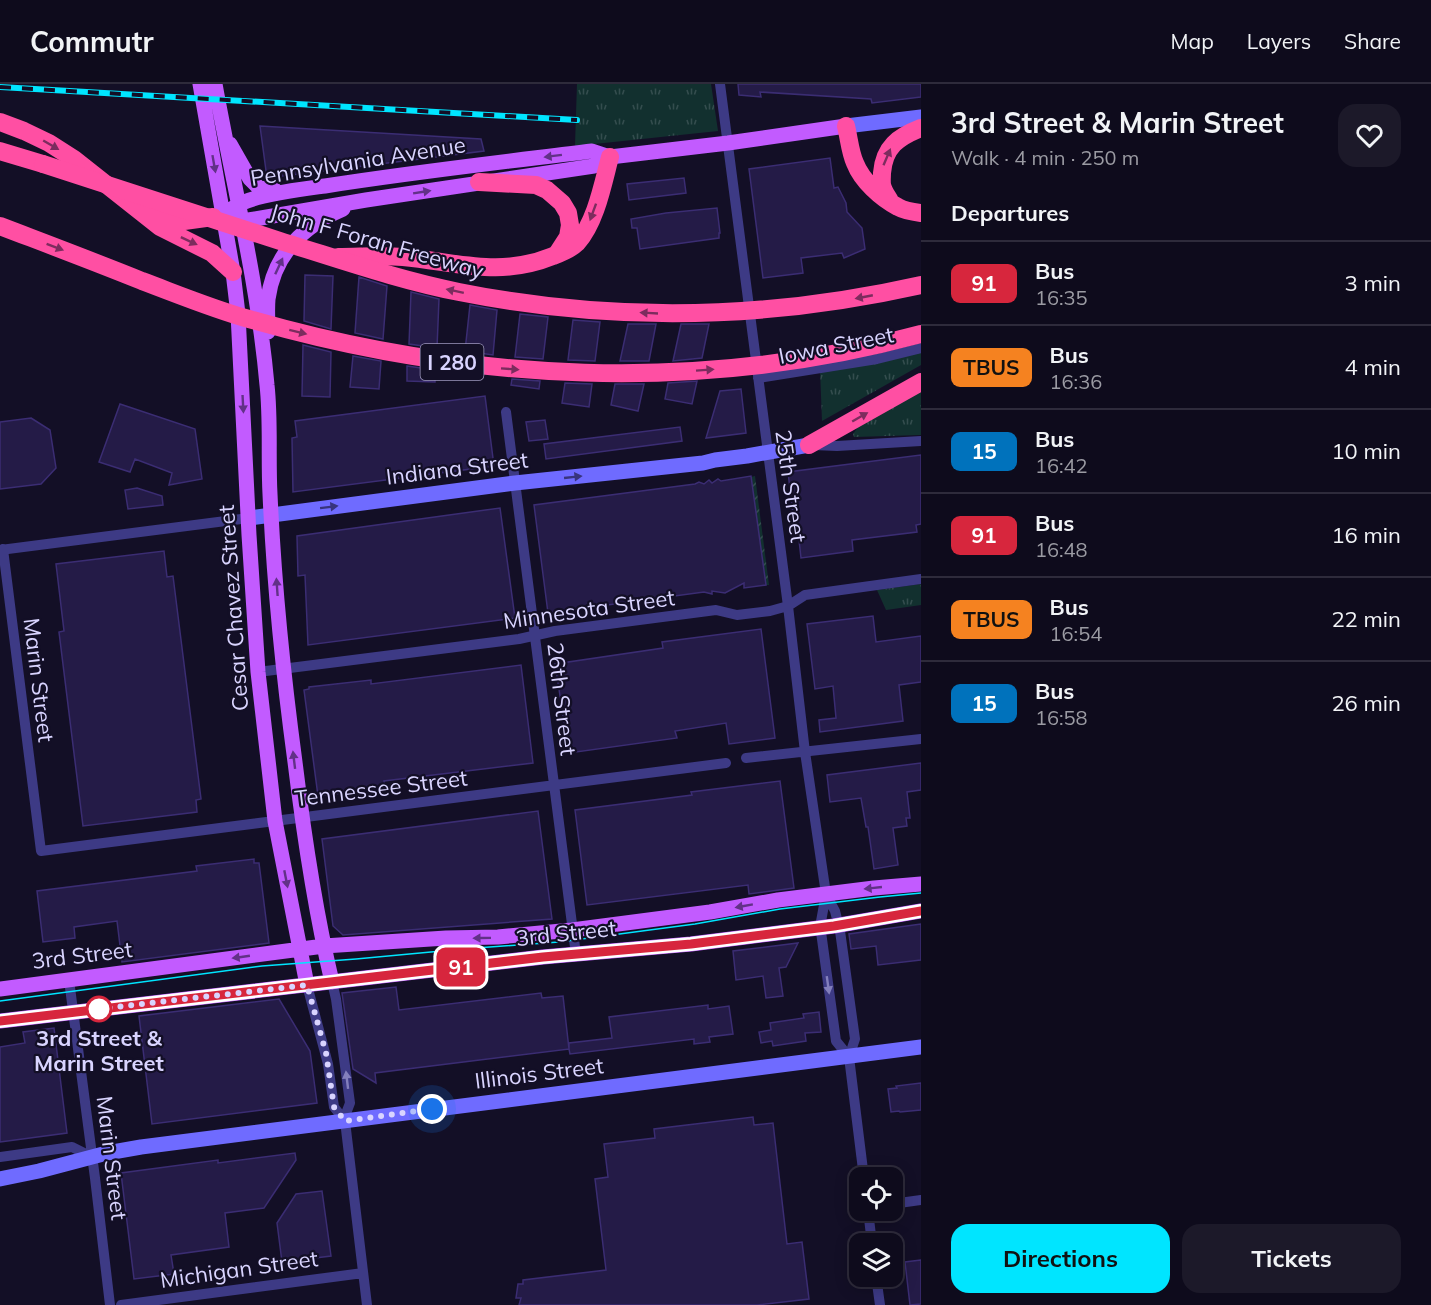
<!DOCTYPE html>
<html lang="en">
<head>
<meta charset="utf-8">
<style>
	:root { --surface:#0e0b1c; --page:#1c1929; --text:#f1f3f6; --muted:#9b9ba3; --line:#2e2b3b; --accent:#00e5ff }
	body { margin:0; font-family:Mulish,sans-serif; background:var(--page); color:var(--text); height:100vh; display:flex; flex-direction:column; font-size:22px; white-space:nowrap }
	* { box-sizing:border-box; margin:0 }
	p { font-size:20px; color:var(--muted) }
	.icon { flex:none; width:33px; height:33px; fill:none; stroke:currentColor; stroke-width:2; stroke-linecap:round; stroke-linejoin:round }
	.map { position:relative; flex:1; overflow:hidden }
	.side { display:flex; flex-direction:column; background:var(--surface); width:510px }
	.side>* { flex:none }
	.badge { padding:0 12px; border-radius:9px; font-size:21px; line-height:39px }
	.buttons { position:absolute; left:849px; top:1083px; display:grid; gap:12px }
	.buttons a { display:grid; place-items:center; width:54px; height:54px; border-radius:12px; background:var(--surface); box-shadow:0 3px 15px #0003,0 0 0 2px var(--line); font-size:30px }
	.you { position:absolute; width:30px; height:30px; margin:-15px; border:4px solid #fff; border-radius:50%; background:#1a73e8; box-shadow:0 0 0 9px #1a73e833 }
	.map>.badge { position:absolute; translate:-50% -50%; box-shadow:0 0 0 3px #fff }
	h2 { padding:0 30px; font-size:22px; line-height:54px }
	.round { display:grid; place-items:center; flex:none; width:63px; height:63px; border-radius:18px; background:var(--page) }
	.overview { display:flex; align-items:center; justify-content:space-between; height:102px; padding:0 30px }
	h1 { font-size:28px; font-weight:700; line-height:45px }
	.primary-button { display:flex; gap:12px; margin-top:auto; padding:12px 30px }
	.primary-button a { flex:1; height:69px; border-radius:18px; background:var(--accent); color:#111; font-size:24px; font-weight:700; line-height:69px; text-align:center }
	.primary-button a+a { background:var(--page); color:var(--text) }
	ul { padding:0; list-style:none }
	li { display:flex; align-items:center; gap:18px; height:84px; padding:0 30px; border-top:2px solid var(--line) }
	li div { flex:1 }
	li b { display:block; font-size:22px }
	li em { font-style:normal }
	li .badge { min-width:66px; font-weight:700; text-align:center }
	header { display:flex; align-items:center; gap:36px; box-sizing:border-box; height:84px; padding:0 30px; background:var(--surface); border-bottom:2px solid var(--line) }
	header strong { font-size:28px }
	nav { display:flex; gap:33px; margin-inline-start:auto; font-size:21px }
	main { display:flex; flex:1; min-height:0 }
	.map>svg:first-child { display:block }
	.grass { fill:url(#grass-tufts) }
	.garden { fill:url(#garden-furrows) }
	.building { fill:#241b47; stroke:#3b2d73; stroke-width:1.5 }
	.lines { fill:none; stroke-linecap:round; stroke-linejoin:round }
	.street { stroke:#3d3a85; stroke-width:10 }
	.secondary { stroke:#6f6bff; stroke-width:15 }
	.primary { stroke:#c25bff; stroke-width:15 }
	.highway { stroke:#ff4fa3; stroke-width:18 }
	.tram { stroke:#00e5ff; stroke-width:1.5 }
	.rail-casing { stroke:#00e5ff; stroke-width:6 }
	.rail { stroke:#130f26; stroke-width:4; stroke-dasharray:11; stroke-linecap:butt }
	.highway-bridge { stroke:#ff4fa3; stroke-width:18 }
	.oneway { fill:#7d2c5e }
	.oneway2 { fill:#623188 }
	.oneway3 { fill:#38347d }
	.oneway4 { fill:#837fbc }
	.line-casing { stroke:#fff; stroke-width:14 }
	.line { stroke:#d7263d; stroke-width:9 }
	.walk { stroke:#d9d4ff; stroke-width:6; stroke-dasharray:0 10.8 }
	.stop-dot { fill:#fff; stroke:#d7263d; stroke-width:3 }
	.labels { text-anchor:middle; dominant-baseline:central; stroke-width:4.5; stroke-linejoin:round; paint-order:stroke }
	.shield { fill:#130f26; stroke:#9e99be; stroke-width:1.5 }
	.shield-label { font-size:21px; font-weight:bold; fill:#d9d4ff }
	.street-label { font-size:22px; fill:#d9d4ff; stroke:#130f26 }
	.stop-label { font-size:22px; font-weight:bold; fill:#d9d4ff; stroke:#130f26 }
</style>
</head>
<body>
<header>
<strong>Commutr</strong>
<nav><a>Map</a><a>Layers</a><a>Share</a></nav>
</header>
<main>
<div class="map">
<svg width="921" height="1221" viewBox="0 0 921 1221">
	<defs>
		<pattern id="grass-tufts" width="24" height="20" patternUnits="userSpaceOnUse" patternTransform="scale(1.5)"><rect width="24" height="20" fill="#12302f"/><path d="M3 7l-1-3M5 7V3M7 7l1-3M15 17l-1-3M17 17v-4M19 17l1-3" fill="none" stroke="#344d4e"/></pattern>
		<pattern id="garden-furrows" width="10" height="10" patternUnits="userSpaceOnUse" patternTransform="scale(1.5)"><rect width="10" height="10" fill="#12302f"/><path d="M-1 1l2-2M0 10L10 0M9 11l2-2" fill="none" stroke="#344d4e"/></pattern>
	</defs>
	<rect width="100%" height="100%" fill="#130f26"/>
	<path class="grass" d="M577,0h134l7,47 -143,15z
		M921,266v15l-99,56 -2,-52z
		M921,307v44l-67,2 -1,-3 5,-7z
		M921,500v21l-35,5 -9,-20z"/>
	<path class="garden" d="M755,392l14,109h-3l-15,-108z"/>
	<path class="building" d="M738,0h183v13l-49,6 -1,-4 -111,-7 1,5 -22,-2z
		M260,42l221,13 3,12 -217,27z
		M830,74l4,30 4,-1 8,16 1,9 15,16 3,21 -21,9 -2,-5 -41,5 2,15 -40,5 -14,-109z
		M684,94l2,15 -57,7 -2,-16z
		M717,124l3,25h-1v5l-79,11 -3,-21h-5l-1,-9 35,-6z
		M305,191l28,1 -2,53 -27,-8z
		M359,193l28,9 -4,53 -28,-6z
		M411,208l28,7 -2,49 -28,-4z
		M470,221l27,5 -4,45 -28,-4z
		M520,230l28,3 -5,42 -28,-2z
		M573,236l27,2 -5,39 -27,-1z
		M628,240h28l-7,37h-29z
		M681,240h28l-7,34 -29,3z
		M303,261l28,7 -1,45 -28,-1z
		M353,272l28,5 -2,28 -29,-2z
		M407,282l28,4v12l-28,-1z
		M512,295l28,2 -1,8 -28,-4z
		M697,297l-5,23 -27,-5 3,-16z
		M565,299l27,1 -3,23 -27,-4z
		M615,300h29l-6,27 -27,-6z
		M741,305l5,44 -40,5 14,-47z
		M485,312l9,70 -201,26 -1,-54 5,-1 -2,-16z
		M120,320l75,25 7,50 -33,6 3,-12 -37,-14 -5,13 -31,-10z
		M31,334l19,12 6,38 -15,16 -41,5v-67z
		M545,336l3,19 -19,2 -3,-19z
		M680,343l2,14 -136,18 -2,-15z
		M921,371v69l-5,1 1,7 -65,8 1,11 -52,7 -2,-18h-3l-8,-68z
		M751,392l15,109 -22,3v-5l-19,10 -13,-2v3l-8,-2 -156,21 -14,-108 161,-21 4,-2 5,2 5,-4 3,3 6,-4 3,2z
		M137,404l25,8 1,9 -35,4 -3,-19z
		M500,424l15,110 -207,27 -3,-70 -7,1 -1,-40z
		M164,467l3,26 6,-1 28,223 -5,1 1,12 -114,14 -24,-194 5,-1 -8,-67z
		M873,532l3,26 45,-6v46l-22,3 4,36 -83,11 -1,-12 17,-2 -3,-32 -18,3 -8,-65z
		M761,545l14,109 -46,6 -3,-21 -51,8 2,7 -108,15 -14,-89 108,-16 -1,-6z
		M521,581l12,98 -149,18 1,7 -67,8 -14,-106 5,-1v-2l62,-7v4z
		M921,679v27l-14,2 3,26h-4l1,8 -14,2 5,37 -24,4 -6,-42h-2l-5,-29 -31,4 -3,-27z
		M780,697l14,107 -45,6 -1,-9 -161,20 -12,-95 117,-15 -1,-3z
		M538,727l14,108 -209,16 -10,-9 -11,-87z
		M254,775v4h5l10,80 -147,19 -5,-41 -43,6 1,11 -32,4 -6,-51 160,-20 -1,-5z
		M921,840v36l-43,5 -2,-19 -25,3 -2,-15z
		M798,859l-12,24 -7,1 4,28 -17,2 -3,-22 -27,4 -3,-29z
		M396,903l3,23 142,-17 1,5 21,-2 6,53v-6l43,-5 -3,-21 99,-12v4l21,-3 4,28 -24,3 1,5 -16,2v-5l-124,15 -1,-5 -194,24 1,10 -23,-14 -11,-76z
		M279,915l31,52 7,52 -165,21 -13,-108z
		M819,928l2,20 -16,1 1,8 -33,5 -1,-5 -11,2 -2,-11 12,-2 -1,-7 34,-5 -1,-4z
		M54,944l13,105 -67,9v-95l25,-4 -2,-11z
		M921,999v27l-21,2 -1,-1 -8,1 -3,-23 9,-1 -1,-2z
		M753,1033l1,8 19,-2 14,121 15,-2 7,57 -52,6h-238l2,-7h-5l2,-14h5v-4l83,-10 -11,-91 13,-2 -4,-33 51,-6 -1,-9z
		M295,1069l1,7 -32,48 -39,5 4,34 -58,8 3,19 -40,5 -13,-106 97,-13v3z
		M322,1107l9,65 -49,6 -5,-39 19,-29z
		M921,1176v44l-11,1 -5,-43z"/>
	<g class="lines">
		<path class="street" d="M720,0l68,522 17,146 21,142 9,17 5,20 15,108 -6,18 15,121
			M758,294l119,-19 44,-11
			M506,328l70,543
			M813,361l24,1 84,-5
			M3,465l38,302 685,-88
			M0,466l249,-32
			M258,588l261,-33 36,-8 161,-21 21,5 33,-4 18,-5 17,-11 116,-16
			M746,674l175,-19
			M826,810l-6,33 1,5 15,109 13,16
			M69,896l26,198 15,127
			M332,898l4,17 14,104 -5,13v5l22,184
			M307,901l21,79 6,43 11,14
			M0,1073l72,-10 20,10
			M892,1120l29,-4
			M868,1126l4,34
			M876,1192l4,29
			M121,1221l242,-32"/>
		<path class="secondary" d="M846,42l75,-9
			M249,434l266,-35 188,-20 12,-3 32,-4 62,-11
			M0,1095l39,-8 68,-18 34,-6 780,-100"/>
		<path class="primary" d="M200,0l33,188 5,42 11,221 9,137 17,149 32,164
			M215,0c18,100 43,199 52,301 4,36 1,73 3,109 4,90 13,179 25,268 9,74 20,148 37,220
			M230,60l20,35 9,9 16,2
			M233,124c16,-13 70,-19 92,-22 89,-14 178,-24 267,-35l18,6
			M234,134l8,3 13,-2 111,-19 228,-34 16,-9 118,-14 118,-17
			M268,248c0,-11 -1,-22 0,-33 6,-45 35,-73 75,-90
			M0,905l324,-43 122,-8 52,-1 74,-7 138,-18 68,-12 96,-12 47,-4
			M0,937l543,-64 148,-13 143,-18 87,-15"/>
		<path class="highway" d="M0,38l24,9 25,12 25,16 86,68 52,26 21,19
			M846,42c3,12 4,26 9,37 7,18 26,35 43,44 7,4 15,5 23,6
			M0,67l43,13
			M479,98l57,3 11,5 15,13 6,10 2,12 -2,12 -11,17
			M890,117c-2,-4 -6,-9 -7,-13 -2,-4 -1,-10 -1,-15 2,-26 16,-36 39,-45
			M148,131l36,6 29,-4
			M338,173c22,0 44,-2 65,0 54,5 96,21 150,-1 8,-3 19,-8 24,-13 19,-21 26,-60 33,-86
			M809,361l112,-63"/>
		<path class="tram" d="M0,917l262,-35 94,-7 107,-10 96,-7 136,-18 85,-15 100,-12 41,-4"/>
		<g class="rail-casing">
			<path id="rail" d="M0,3l577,33"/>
		</g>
		<use href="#rail" class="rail"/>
		<path class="highway-bridge" d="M43,80c79,26 158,51 237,77 59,18 118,39 179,51 155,31 307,28 462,-7
			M0,142c47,18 95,36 142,55 35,13 71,28 107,38 218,63 452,75 672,15"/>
	</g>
	<defs><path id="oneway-solid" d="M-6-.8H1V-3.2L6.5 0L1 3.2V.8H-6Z" transform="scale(1.5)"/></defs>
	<g class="oneway">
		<use href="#oneway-solid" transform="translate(51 61) rotate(30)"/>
		<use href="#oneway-solid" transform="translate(887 73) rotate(-67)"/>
		<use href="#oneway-solid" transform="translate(593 128) rotate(110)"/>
		<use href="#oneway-solid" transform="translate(189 157) rotate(25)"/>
		<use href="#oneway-solid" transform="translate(55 163) rotate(21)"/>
		<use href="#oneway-solid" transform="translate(455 207) rotate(-168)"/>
		<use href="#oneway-solid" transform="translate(864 213) rotate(169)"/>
		<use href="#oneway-solid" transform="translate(649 229) rotate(-177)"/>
		<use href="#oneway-solid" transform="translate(298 248) rotate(14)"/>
		<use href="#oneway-solid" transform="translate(510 285) rotate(4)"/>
		<use href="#oneway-solid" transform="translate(705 286) rotate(-4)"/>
		<use href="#oneway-solid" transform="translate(860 333) rotate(-30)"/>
	</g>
	<g class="oneway2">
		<use href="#oneway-solid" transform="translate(553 72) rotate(173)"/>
		<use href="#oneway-solid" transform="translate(214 80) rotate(80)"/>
		<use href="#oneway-solid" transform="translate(422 108) rotate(-9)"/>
		<use href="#oneway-solid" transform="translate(279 182) rotate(-65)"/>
		<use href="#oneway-solid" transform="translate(243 320) rotate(87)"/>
		<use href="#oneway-solid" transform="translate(277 503) rotate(-94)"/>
		<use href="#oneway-solid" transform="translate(294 676) rotate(-97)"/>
		<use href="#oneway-solid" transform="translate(286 795) rotate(79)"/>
		<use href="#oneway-solid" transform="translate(873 804) rotate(174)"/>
		<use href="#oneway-solid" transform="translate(744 822) rotate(170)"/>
		<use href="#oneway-solid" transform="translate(482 854) rotate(179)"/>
		<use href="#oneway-solid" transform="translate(241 873) rotate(172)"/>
	</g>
	<g class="oneway3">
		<use href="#oneway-solid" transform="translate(573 393) rotate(-6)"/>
		<use href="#oneway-solid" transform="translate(329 423) rotate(-7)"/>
	</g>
	<g class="oneway4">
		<use href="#oneway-solid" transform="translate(828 901) rotate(82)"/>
		<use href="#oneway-solid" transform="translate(347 996) rotate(-97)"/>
	</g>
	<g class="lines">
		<g class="line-casing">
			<path id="line" d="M0,937l543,-64 148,-13 143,-18 87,-15"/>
		</g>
		<use href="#line" class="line"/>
		<path class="walk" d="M99,925l208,-24 19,68 8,54 11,14 87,-12"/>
	</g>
	<circle class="stop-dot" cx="99" cy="925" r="12"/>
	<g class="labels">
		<rect class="shield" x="420.5" y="260" width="63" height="36" rx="4.5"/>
		<g class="shield-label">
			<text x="452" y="278">I 280</text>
		</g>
		<g class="street-label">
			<text transform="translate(358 77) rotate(-9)">Pennsylvania Avenue</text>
			<text transform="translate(377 157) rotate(16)">John F Foran Freeway</text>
			<text transform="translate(836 261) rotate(-11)">Iowa Street</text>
			<text transform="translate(457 384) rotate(-7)">Indiana Street</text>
			<text transform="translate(791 402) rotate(82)">25th Street</text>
			<text transform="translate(233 524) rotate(-94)">Cesar Chavez Street</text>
			<text transform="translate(589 525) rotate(-8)">Minnesota Street</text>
			<text transform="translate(39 596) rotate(83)">Marin Street</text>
			<text transform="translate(562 615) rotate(83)">26th Street</text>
			<text transform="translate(381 704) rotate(-7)">Tennessee Street</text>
			<text transform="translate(566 849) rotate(-6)">3rd Street</text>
			<text transform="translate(82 871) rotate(-7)">3rd Street</text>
			<text transform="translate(539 989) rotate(-7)">Illinois Street</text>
			<text transform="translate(112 1074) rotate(83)">Marin Street</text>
			<text transform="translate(239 1185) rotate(-8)">Michigan Street</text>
		</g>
		<g class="stop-label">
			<text x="99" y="954">3rd Street &amp;<tspan x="99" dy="25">Marin Street</tspan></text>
		</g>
	</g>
</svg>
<div class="buttons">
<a><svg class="icon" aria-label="locate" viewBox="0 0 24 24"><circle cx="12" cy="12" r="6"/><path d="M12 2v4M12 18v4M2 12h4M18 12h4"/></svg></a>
<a><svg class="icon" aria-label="layers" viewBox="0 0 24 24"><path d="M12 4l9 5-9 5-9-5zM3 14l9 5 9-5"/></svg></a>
</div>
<div class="you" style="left:432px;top:1025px"></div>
<b class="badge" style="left:461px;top:883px;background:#d7263d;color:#fff">91</b>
</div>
<section class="side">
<div class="overview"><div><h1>3rd Street &amp; Marin Street</h1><p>Walk · 4 min · 250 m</p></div><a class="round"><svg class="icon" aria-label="heart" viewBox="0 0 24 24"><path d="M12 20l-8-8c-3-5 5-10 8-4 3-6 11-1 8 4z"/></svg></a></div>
<h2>Departures</h2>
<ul>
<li><span class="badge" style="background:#d7263d;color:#fff">91</span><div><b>Bus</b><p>16:35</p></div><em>3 min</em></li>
<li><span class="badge" style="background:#f58220;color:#111">TBUS</span><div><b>Bus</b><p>16:36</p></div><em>4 min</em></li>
<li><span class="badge" style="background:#0072bc;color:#fff">15</span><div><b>Bus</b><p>16:42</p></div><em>10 min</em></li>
<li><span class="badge" style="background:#d7263d;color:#fff">91</span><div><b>Bus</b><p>16:48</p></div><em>16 min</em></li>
<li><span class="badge" style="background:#f58220;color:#111">TBUS</span><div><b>Bus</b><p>16:54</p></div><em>22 min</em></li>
<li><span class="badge" style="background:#0072bc;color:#fff">15</span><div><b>Bus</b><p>16:58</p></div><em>26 min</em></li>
</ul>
<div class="primary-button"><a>Directions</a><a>Tickets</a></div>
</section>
</main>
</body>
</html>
